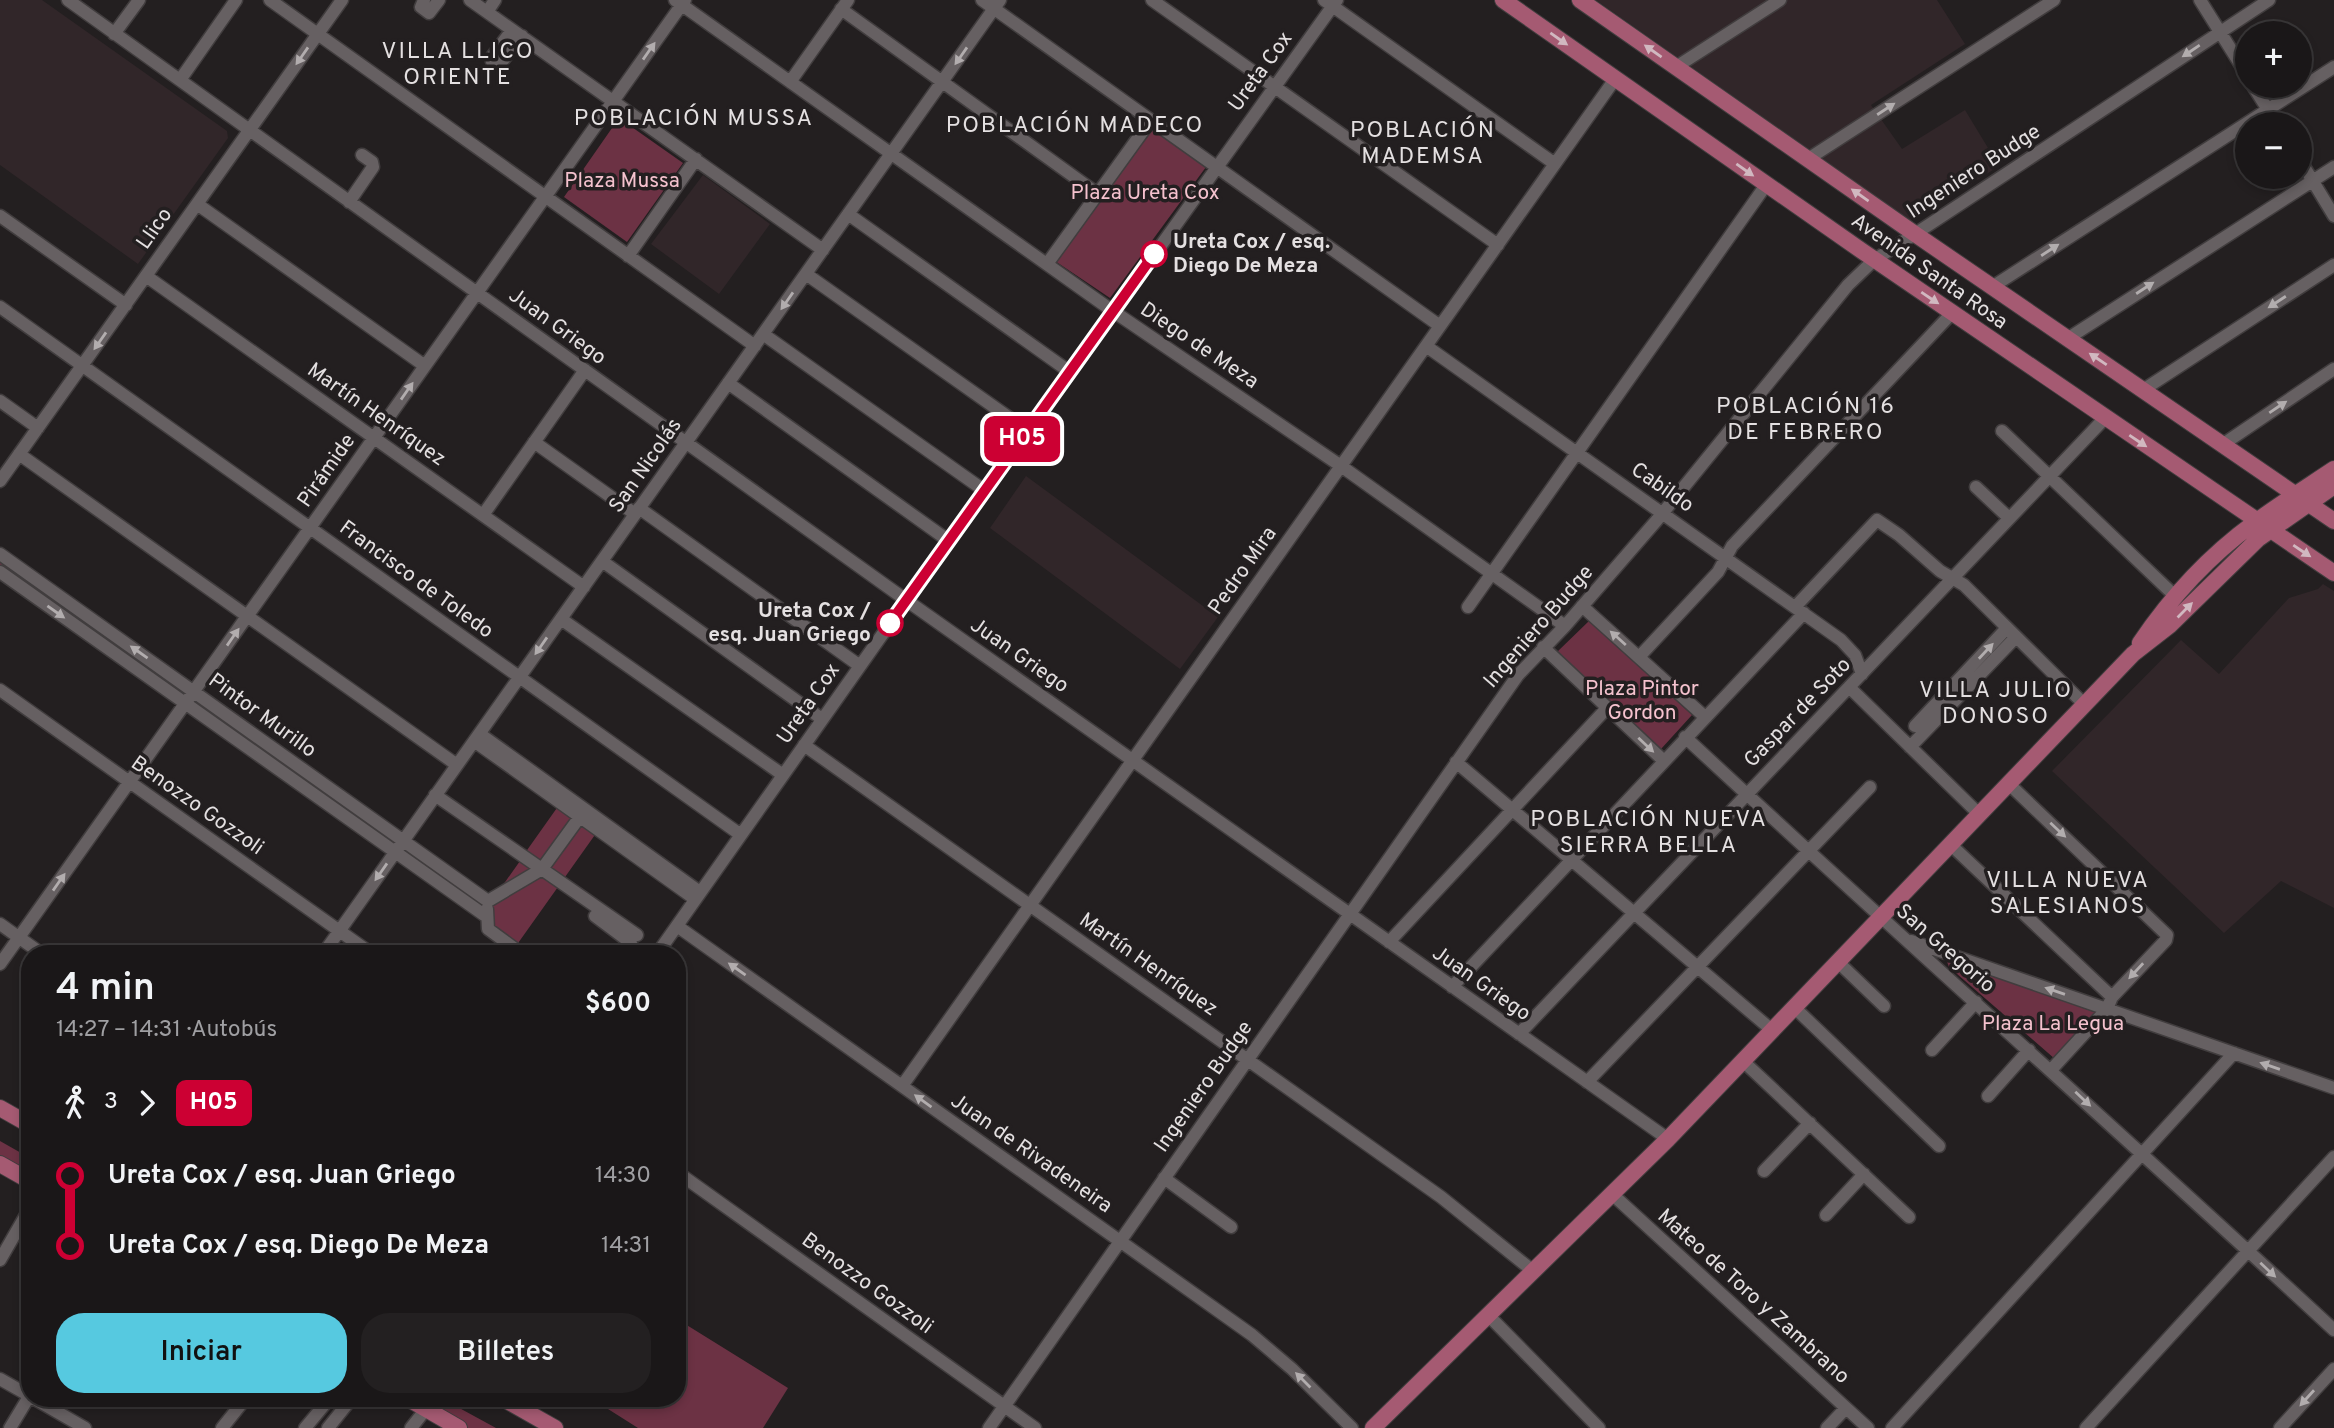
<!DOCTYPE html>
<html lang="es">
<head>
<meta charset="utf-8">
<style>
	:root { --surface:#1a1718; --page:#232021; --text:#f1f3f6; --muted:#9f9fa2; --line:#383637; --accent:#56c9e0 }
	body { margin:0; font-family:Overpass,sans-serif; background:var(--page); color:var(--text); height:100vh; display:flex; flex-direction:column; font-size:26px; white-space:nowrap }
	* { box-sizing:border-box; margin:0 }
	p { font-size:23px; color:var(--muted) }
	.icon { flex:none; width:38px; height:38px; fill:none; stroke:currentColor; stroke-width:2; stroke-linecap:round; stroke-linejoin:round }
	.map { position:relative; flex:1; overflow:hidden }
	.drawer { position:absolute; left:21px; top:945px; width:665px; height:462px; display:flex; flex-direction:column; background:var(--surface); border-radius:28px; box-shadow:0 4px 10px #0003,0 0 0 2px var(--line) }
	.drawer>* { flex:none }
	.badge { padding:0 14px; border-radius:10px; font-size:24px; line-height:46px }
	.buttons { position:absolute; left:2235px; top:21px; display:grid; gap:14px }
	.buttons a { display:grid; place-items:center; width:77px; height:77px; border-radius:50%; background:var(--surface); box-shadow:0 4px 10px #0003,0 0 0 2px var(--line); font-size:35px }
	.map>.badge { position:absolute; translate:-50% -50%; box-shadow:0 0 0 4px #fff }
	.legs { display:flex; align-items:center; gap:10px; height:77px; padding:0 35px; font-size:23px }
	.legs p { margin-inline-start:auto }
	.overview { display:flex; align-items:center; justify-content:space-between; height:119px; padding:0 35px }
	h1 { font-size:38px; font-weight:600; line-height:52px }
	.cta { display:flex; gap:14px; margin-top:auto; padding:14px 35px }
	.cta a { flex:1; height:80px; border-radius:28px; background:var(--accent); color:#111; font-size:28px; font-weight:600; line-height:80px; text-align:center }
	.cta a+a { background:var(--page); color:var(--text) }
	ul { padding:0 35px; list-style:none }
	li { display:flex; align-items:center; gap:24px; height:70px; font-size:26px }
	li i { display:grid; place-items:center; width:10px; height:100%; margin:0 9px; background:currentColor }
	li i::after { content:''; width:18px; height:18px; margin:-9px; border:5px solid; border-radius:50%; background:var(--surface) }
	li p { margin-inline-start:auto }
	li:first-child i { background:linear-gradient(#0000 50%,currentColor 0) }
	li:last-child i { background:linear-gradient(currentColor 50%,#0000 0) }
	.map>svg:first-child { display:block }
	.built { fill:#312629 }
	.green { fill:#6c3244 }
	.lines { fill:none; stroke-linecap:round; stroke-linejoin:round }
	.minor-casing { stroke:#413d3e; stroke-width:15 }
	.major-casing { stroke:#413d3e; stroke-width:18 }
	.minor { stroke:#666062; stroke-width:12 }
	.major { stroke:#a55a72; stroke-width:16 }
	.oneway { fill:#d1b8c0 }
	.oneway2 { fill:#b2adae }
	.line-1-casing { stroke:#fff; stroke-width:16 }
	.line-1 { stroke:#c03; stroke-width:10 }
	.stop-1-dot { fill:#fff; stroke:#c03; stroke-width:3.5 }
	.labels { text-anchor:middle; dominant-baseline:central; stroke-width:7; stroke-linejoin:round; paint-order:stroke }
	.street-label { font-size:21px; fill:#e4e0e1; stroke:#231f20 }
	.park-label { font-size:21px; fill:#f5c2ce; stroke:#231f20 }
	.stop-label { font-size:21px; font-weight:bold; fill:#e4e0e1; stroke:#231f20; text-anchor:start }
	.neighbourhood-label { font-size:23px; letter-spacing:2px; fill:#e4e0e1; stroke:#231f20 }
</style>
</head>
<body>
<div class="map">
<svg width="2334" height="1428" viewBox="0 0 2334 1428">
	<rect width="100%" height="100%" fill="#231f20"/>
	<path class="built" d="M0,0h42l185,131 1,7 -90,126 -138,-99z
		M1596,0h341l28,44 -94,61 31,44 63,-39 34,56 -87,56z
		M703,175l67,49 -51,70 -68,-50z
		M1026,476l192,141 -38,52 -190,-141z
		M2323,584l11,7v317l-53,-27 -57,52 -172,-162 129,-131 38,34 70,-76 29,-9z"/>
	<path class="green" d="M619,118l64,45 -56,79 -63,-45z
		M1151,128l55,39 -96,131 -55,-37z
		M0,559l485,344 -1,5 -484,-339z
		M1589,621l103,94 -31,34 -104,-97z
		M559,805l15,11 -34,48 -15,-11z
		M579,820l18,12 -81,114 -25,-19 -1,-25 52,-29z
		M520,861l15,10 -37,21z
		M1946,959l151,54 -42,46 -106,-92z
		M0,1141l30,17v17l-30,-17z
		M677,1319l111,69 -25,40h-125l-30,-19 7,-11h62z
		M414,1398h27l55,30h-29z"/>
	<g class="lines">
		<g class="minor-casing">
			<path id="minor" d="M68,0l838,600 762,539
				M270,0l485,346
				M424,0l-3,7 8,6 10,-13
				M470,0l353,250
				M675,0l432,307 234,159 224,160
				M982,0l458,326
				M1152,0l346,245
				M1324,0l231,164
				M2200,0l47,75
				M841,9l257,185
				M487,12l8,-12
				M512,30l-21,28 2,7 7,-1 22,-28
				M114,34l25,-34
				M1676,67l104,-67
				M180,80l56,-80
				M790,82l58,-82
				M2253,86l24,38
				M1808,159l246,-159
				M2300,160l34,56
				M349,202l24,-35 -1,-5 -10,-7
				M197,204l228,162
				M848,214l222,158
				M0,216l126,89
				M628,256l68,-97
				M1047,264l104,-144
				M806,274l222,157
				M146,276l438,311
				M1992,287l342,-220
				M0,307l741,528
				M763,334l222,157
				M2067,339l267,-172
				M1426,346l415,294 14,15 7,19
				M728,383l221,158
				M2143,390l191,-125
				M0,401l38,27
				M2002,431l173,165
				M534,442l101,72
				M2222,445l112,-76
				M19,454l438,311
				M0,481l342,-481
				M1976,487l33,31
				M639,508l221,158
				M483,515l102,-145
				M0,554l488,347
				M602,561l220,158
				M0,572l487,345
				M1582,606l123,111
				M1468,607l298,-422
				M1795,607l82,-87 22,15 41,36 24,14 120,119
				M561,619l222,156
				M1543,647l121,114
				M1639,657l79,-85 14,-26 220,-233
				M1849,687l130,127
				M0,690l372,264
				M1915,726l92,-98
				M480,734l220,158
				M1685,737c215,200 434,394 649,593
				M474,741l221,158
				M804,745l637,452 92,74
				M1910,747l106,-110
				M1456,762l317,269
				M2008,783l159,152 -1,5 -54,57 -5,12 -56,61
				M435,795l202,140
				M1950,844l162,153
				M488,901l54,-32 37,-51
				M487,909l1,20 34,25
				M595,916l36,27
				M0,924l42,30
				M677,926l575,409 40,34 60,59
				M1911,941l423,147
				M1389,942l218,-234
				M323,954l677,-954
				M657,954l244,-346 436,-608
				M1838,962l46,44
				M0,964l685,-964
				M1452,987l352,-374
				M1795,1008l144,138
				M1519,1034l586,-616
				M1932,1050l44,-48
				M1744,1062l165,155
				M1587,1082l283,-295
				M902,1086l713,-1007
				M1988,1096l41,-46
				M1764,1171l46,-48
				M677,1172l358,256
				M1164,1178l67,49
				M1612,1194l256,234
				M1826,1215l38,-41
				M0,1260l30,-52
				M1488,1315l111,113
				M0,1379l30,17
				M33,1398l52,30
				M10,1428l20,-33
				M222,1428l24,-30
				M305,1428l25,-30
				M328,1428l24,-30
				M411,1428l15,-19
				M989,1428l529,-753 47,-49 92,-106 191,-235 26,-25 41,-26 354,-234
				M1827,1428l19,-20
				M1892,1428l342,-375
				M2086,1428l248,-271
				M2280,1428l54,-59"/>
		</g>
		<g class="major-casing">
			<path id="major" d="M1503,0l359,251 472,322
				M1580,0l335,234 419,287
				M2140,643c31,-46 69,-87 114,-120 26,-19 53,-36 80,-54
				M0,1108l30,17
				M0,1164l30,17
				M407,1398l52,30
				M502,1398l53,30
				M1373,1428l295,-289 465,-485 36,-28 89,-87 76,-53"/>
		</g>
		<use href="#minor" class="minor"/>
		<use href="#major" class="major"/>
	</g>
	<defs><path id="oneway-solid" d="M-6-.8H1V-3.2L6.5 0L1 3.2V.8H-6Z" transform="scale(1.75)"/></defs>
	<g class="oneway">
		<use href="#oneway-solid" transform="translate(1559 39) rotate(35)"/>
		<use href="#oneway-solid" transform="translate(1653 51) rotate(-145)"/>
		<use href="#oneway-solid" transform="translate(1745 170) rotate(35)"/>
		<use href="#oneway-solid" transform="translate(1860 195) rotate(-145)"/>
		<use href="#oneway-solid" transform="translate(1930 298) rotate(34)"/>
		<use href="#oneway-solid" transform="translate(2098 359) rotate(-146)"/>
		<use href="#oneway-solid" transform="translate(2138 441) rotate(34)"/>
		<use href="#oneway-solid" transform="translate(2302 551) rotate(34)"/>
		<use href="#oneway-solid" transform="translate(2185 610) rotate(-45)"/>
	</g>
	<g class="oneway2">
		<use href="#oneway-solid" transform="translate(649 51) rotate(-55)"/>
		<use href="#oneway-solid" transform="translate(2191 51) rotate(146)"/>
		<use href="#oneway-solid" transform="translate(302 56) rotate(125)"/>
		<use href="#oneway-solid" transform="translate(961 56) rotate(125)"/>
		<use href="#oneway-solid" transform="translate(1886 109) rotate(-33)"/>
		<use href="#oneway-solid" transform="translate(2050 250) rotate(-33)"/>
		<use href="#oneway-solid" transform="translate(2145 288) rotate(-33)"/>
		<use href="#oneway-solid" transform="translate(787 301) rotate(125)"/>
		<use href="#oneway-solid" transform="translate(2277 302) rotate(147)"/>
		<use href="#oneway-solid" transform="translate(100 341) rotate(125)"/>
		<use href="#oneway-solid" transform="translate(407 391) rotate(-55)"/>
		<use href="#oneway-solid" transform="translate(2278 407) rotate(-34)"/>
		<use href="#oneway-solid" transform="translate(56 612) rotate(35)"/>
		<use href="#oneway-solid" transform="translate(233 637) rotate(-55)"/>
		<use href="#oneway-solid" transform="translate(1618 638) rotate(-138)"/>
		<use href="#oneway-solid" transform="translate(541 646) rotate(125)"/>
		<use href="#oneway-solid" transform="translate(1986 651) rotate(-47)"/>
		<use href="#oneway-solid" transform="translate(139 652) rotate(-145)"/>
		<use href="#oneway-solid" transform="translate(1646 745) rotate(43)"/>
		<use href="#oneway-solid" transform="translate(2058 830) rotate(43)"/>
		<use href="#oneway-solid" transform="translate(381 872) rotate(125)"/>
		<use href="#oneway-solid" transform="translate(59 882) rotate(-55)"/>
		<use href="#oneway-solid" transform="translate(737 969) rotate(-145)"/>
		<use href="#oneway-solid" transform="translate(2136 971) rotate(133)"/>
		<use href="#oneway-solid" transform="translate(2055 991) rotate(-161)"/>
		<use href="#oneway-solid" transform="translate(2270 1066) rotate(-161)"/>
		<use href="#oneway-solid" transform="translate(2083 1099) rotate(43)"/>
		<use href="#oneway-solid" transform="translate(923 1101) rotate(-144)"/>
		<use href="#oneway-solid" transform="translate(2268 1270) rotate(43)"/>
		<use href="#oneway-solid" transform="translate(1303 1380) rotate(-135)"/>
		<use href="#oneway-solid" transform="translate(2307 1398) rotate(132)"/>
	</g>
	<g class="lines">
		<g class="line-1-casing">
			<path id="line-1" d="M890,623l264,-369"/>
		</g>
		<use href="#line-1" class="line-1"/>
	</g>
	<g class="stop-1-dot">
		<circle cx="1154" cy="254" r="12"/>
		<circle cx="890" cy="623" r="12"/>
	</g>
	<g class="labels">
		<g class="street-label">
			<text transform="translate(1261 72) rotate(-54)">Ureta Cox</text>
			<text transform="translate(1974 172) rotate(-33)">Ingeniero Budge</text>
			<text transform="translate(155 229) rotate(-55)">Llico</text>
			<text transform="translate(1929 272) rotate(35)">Avenida Santa Rosa</text>
			<text transform="translate(557 327) rotate(36)">Juan Griego</text>
			<text transform="translate(1199 346) rotate(34)">Diego de Meza</text>
			<text transform="translate(376 415) rotate(35)">Martín Henríquez</text>
			<text transform="translate(646 466) rotate(-55)">San Nicolás</text>
			<text transform="translate(327 471) rotate(-55)">Pirámide</text>
			<text transform="translate(1662 488) rotate(35)">Cabildo</text>
			<text transform="translate(1243 571) rotate(-55)">Pedro Mira</text>
			<text transform="translate(416 580) rotate(36)">Francisco de Toledo</text>
			<text transform="translate(1539 627) rotate(-49)">Ingeniero Budge</text>
			<text transform="translate(1019 656) rotate(35)">Juan Griego</text>
			<text transform="translate(809 704) rotate(-55)">Ureta Cox</text>
			<text transform="translate(1798 713) rotate(-46)">Gaspar de Soto</text>
			<text transform="translate(262 716) rotate(36)">Pintor Murillo</text>
			<text transform="translate(197 806) rotate(35)">Benozzo Gozzoli</text>
			<text transform="translate(1945 949) rotate(41)">San Gregorio</text>
			<text transform="translate(1148 965) rotate(35)">Martín Henríquez</text>
			<text transform="translate(1481 984) rotate(35)">Juan Griego</text>
			<text transform="translate(1204 1087) rotate(-55)">Ingeniero Budge</text>
			<text transform="translate(1031 1154) rotate(35)">Juan de Rivadeneira</text>
			<text transform="translate(867 1284) rotate(36)">Benozzo Gozzoli</text>
			<text transform="translate(1753 1297) rotate(42)">Mateo de Toro y Zambrano</text>
		</g>
		<g class="park-label">
			<text x="622" y="181">Plaza Mussa</text>
			<text x="1145" y="193">Plaza Ureta Cox</text>
			<text x="1642" y="689">Plaza Pintor<tspan x="1642" dy="24">Gordon</tspan></text>
			<text x="2053" y="1024">Plaza La Legua</text>
		</g>
		<g class="stop-label">
			<text x="1173" y="242">Ureta Cox / esq.<tspan x="1173" dy="24">Diego De Meza</tspan></text>
			<text x="871" y="611" text-anchor="end">Ureta Cox /<tspan x="871" dy="24">esq. Juan Griego</tspan></text>
		</g>
		<g class="neighbourhood-label">
			<text x="458" y="52">VILLA LLICO<tspan x="458" dy="26">ORIENTE</tspan></text>
			<text x="694" y="119">POBLACIÓN MUSSA</text>
			<text x="1075" y="126">POBLACIÓN MADECO</text>
			<text x="1423" y="131">POBLACIÓN<tspan x="1423" dy="26">MADEMSA</tspan></text>
			<text x="1806" y="407">POBLACIÓN 16<tspan x="1806" dy="26">DE FEBRERO</tspan></text>
			<text x="1996" y="691">VILLA JULIO<tspan x="1996" dy="26">DONOSO</tspan></text>
			<text x="1649" y="820">POBLACIÓN NUEVA<tspan x="1649" dy="26">SIERRA BELLA</tspan></text>
			<text x="2068" y="881">VILLA NUEVA<tspan x="2068" dy="26">SALESIANOS</tspan></text>
		</g>
	</g>
</svg>
<div class="buttons">
<a>+</a>
<a>−</a>
</div>
<b class="badge" style="left:1022px;top:439px;background:#c03;color:#fff">H05</b>
<section class="drawer">
<div class="overview"><div><h1>4 min</h1><p>14:27 – 14:31 · Autobús</p></div><b>$600</b></div>
<div class="legs"><svg class="icon" aria-label="walk" viewBox="0 0 24 24"><circle cx="13" cy="4" r="2"/><path d="M13 8l-2 6 4 7M11 14l-3 7M7 12l3-4h3l4 4"/></svg>3<svg class="icon" aria-label="forward" viewBox="0 0 24 24"><path d="M9 5l7 7-7 7"/></svg><b class="badge" style="background:#c03;color:#fff">H05</b></div>
<ul>
<li><i style="color:#c03"></i><b>Ureta Cox / esq. Juan Griego</b><p>14:30</p></li>
<li><i style="color:#c03"></i><b>Ureta Cox / esq. Diego De Meza</b><p>14:31</p></li>
</ul>
<div class="cta"><a>Iniciar</a><a>Billetes</a></div>
</section>
</div>
</body>
</html>
